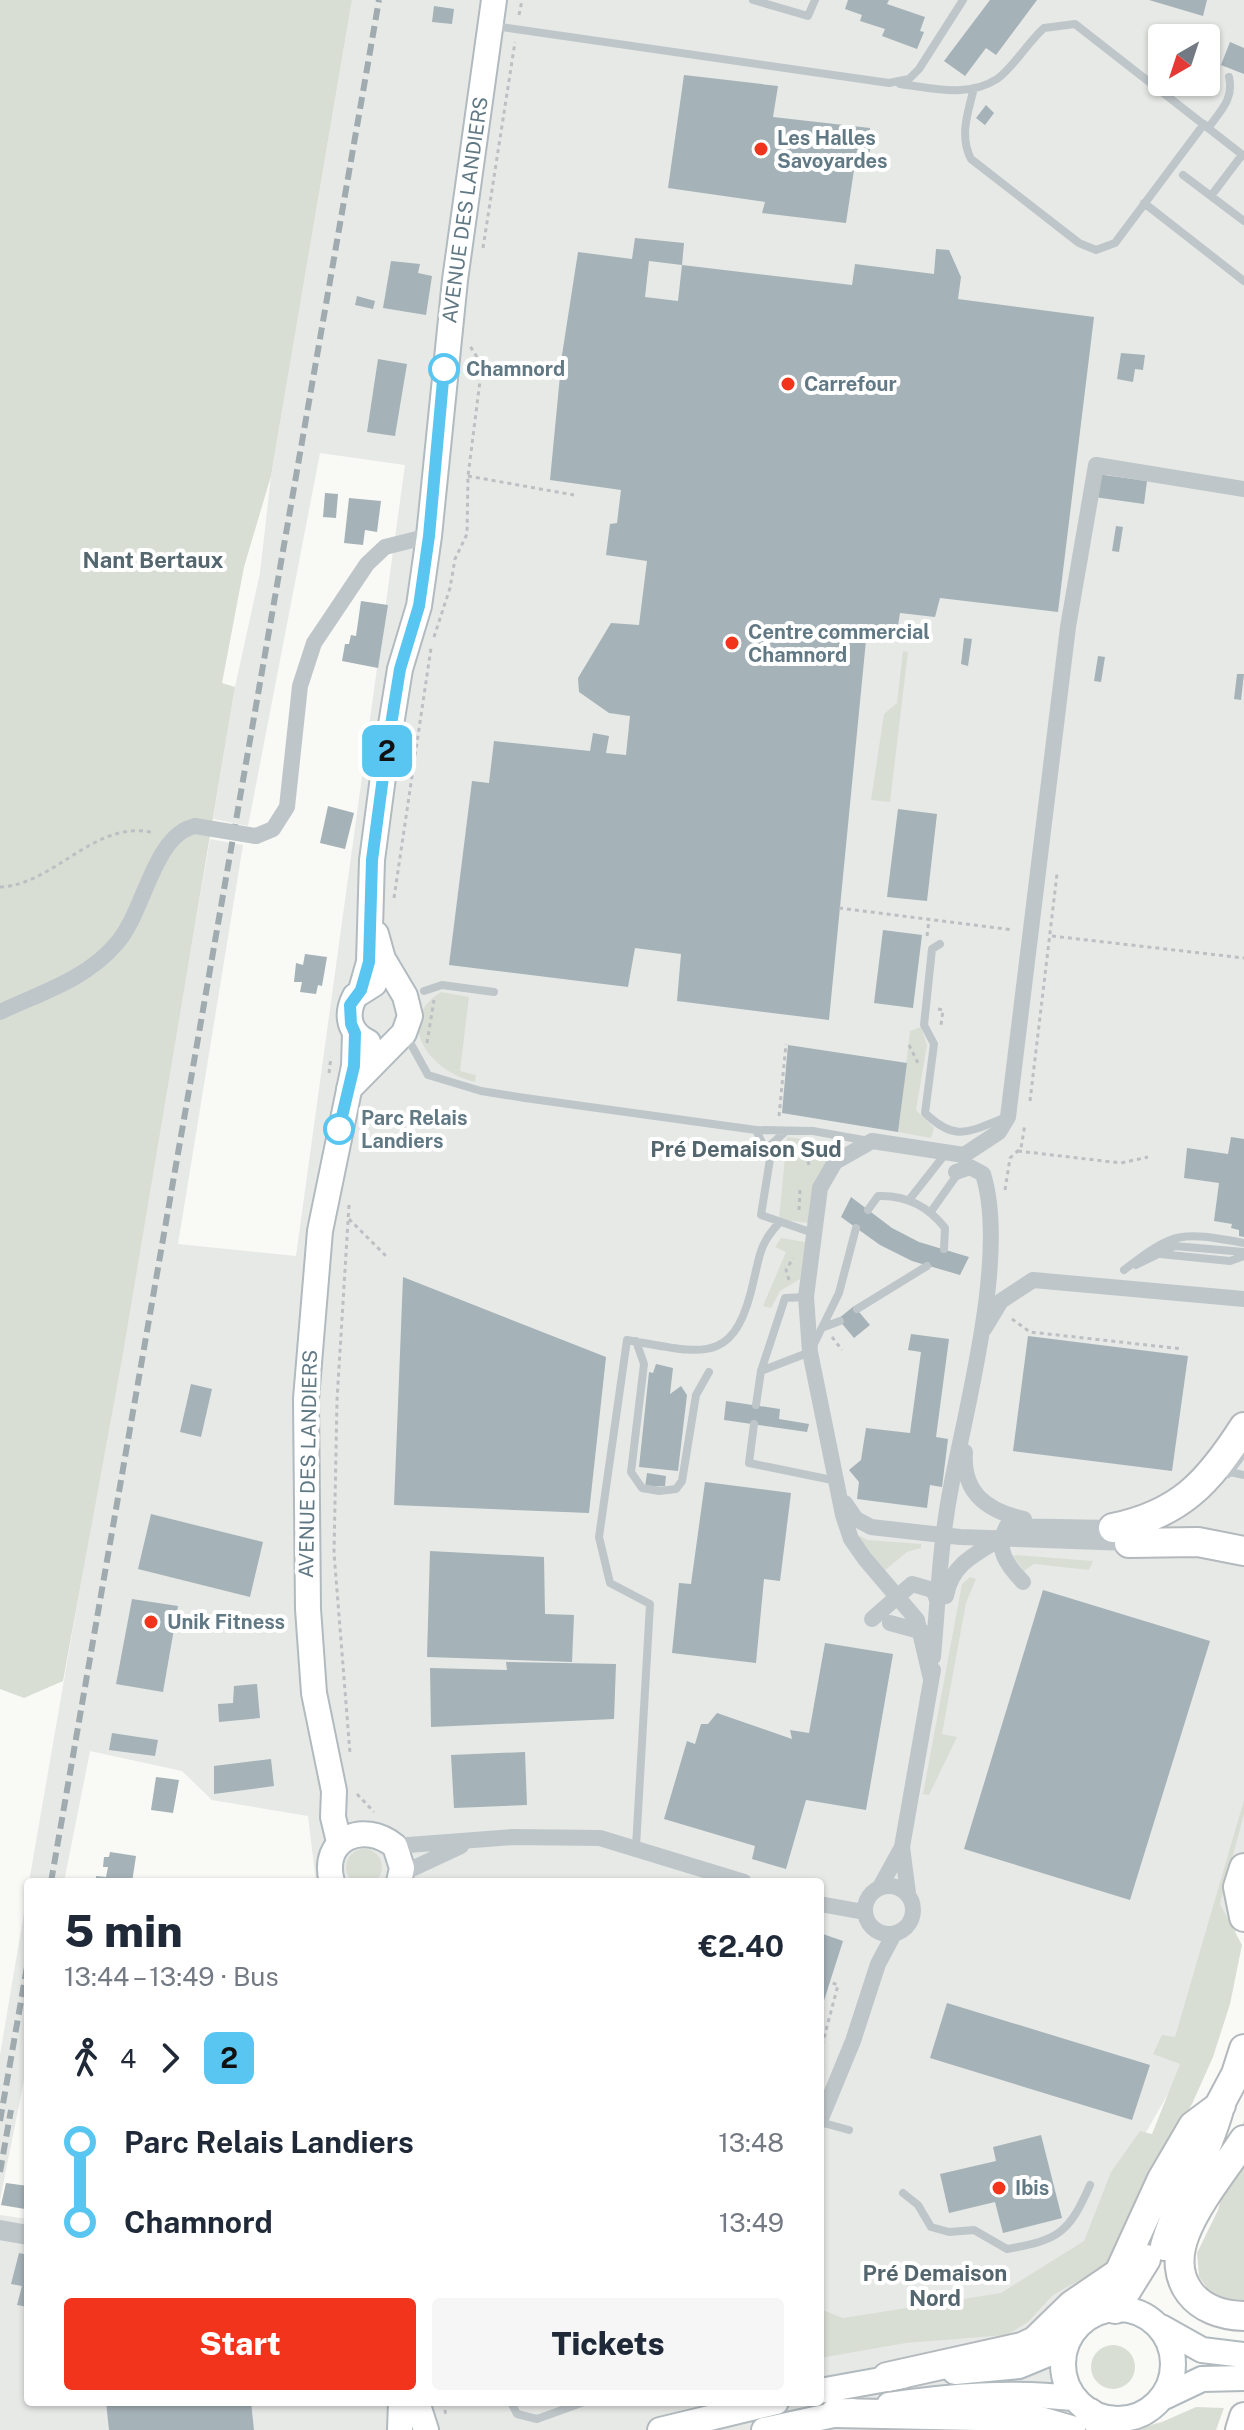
<!DOCTYPE html>
<html lang="en">
<head>
<meta charset="utf-8">
<style>
	:root { --surface:#fff; --page:#f6f6f7; --text:#1f2937; --muted:#747a83; --accent:#f2341d }
	body { margin:0; font-family:"Public Sans",sans-serif; background:var(--page); color:var(--text); height:100vh; display:flex; flex-direction:column; font-size:30px; white-space:nowrap }
	* { box-sizing:border-box; margin:0 }
	p { font-size:26px; color:var(--muted) }
	.icon { flex:none; width:44px; height:44px; fill:none; stroke:currentColor; stroke-width:2; stroke-linecap:round; stroke-linejoin:round }
	.map { position:relative; flex:1; overflow:hidden }
	.drawer { position:absolute; left:24px; top:1878px; width:800px; height:528px; display:flex; flex-direction:column; background:var(--surface); border-radius:8px; box-shadow:0 2px 6px #0004 }
	.drawer>* { flex:none }
	.badge { padding:0 16px; border-radius:12px; font-size:28px; line-height:52px }
	.needle { width:52px; rotate:219deg }
	.tools { position:absolute; left:1148px; top:24px; display:grid; gap:16px }
	.tools a { display:grid; place-items:center; width:72px; height:72px; border-radius:8px; background:var(--surface); box-shadow:0 2px 6px #0004; font-size:40px }
	.map>.badge { position:absolute; translate:-50% -50%; box-shadow:0 0 0 4px #fff }
	.legs { display:flex; align-items:center; gap:12px; height:88px; padding:0 40px; font-size:26px }
	.legs p { margin-inline-start:auto }
	.summary { display:flex; align-items:center; justify-content:space-between; height:136px; padding:0 40px }
	h1 { font-size:44px; font-weight:800; line-height:60px }
	.action { display:flex; gap:16px; margin-top:auto; padding:16px 40px }
	.action a { flex:1; height:92px; border-radius:8px; background:var(--accent); color:#fff; font-size:32px; font-weight:800; line-height:92px; text-align:center }
	.action a+a { background:var(--page); color:var(--text) }
	ul { padding:0 40px; list-style:none }
	li { display:flex; align-items:center; gap:28px; height:80px; font-size:30px }
	li i { display:grid; place-items:center; width:12px; height:100%; margin:0 10px; background:currentColor }
	li i::after { content:''; width:20px; height:20px; margin:-10px; border:6px solid; border-radius:50%; background:var(--surface) }
	li p { margin-inline-start:auto }
	li:first-child i { background:linear-gradient(#0000 50%,currentColor 0) }
	li:last-child i { background:linear-gradient(currentColor 50%,#0000 0) }
	.map>svg:first-child { display:block }
	.built { fill:#e7e9e7; fill-rule:evenodd }
	.green { fill:#d9ded5 }
	.building { fill:#a5b2b7; fill-rule:evenodd }
	.lines { fill:none; stroke-linecap:round; stroke-linejoin:round }
	.secondary-casing { stroke:#b1babe; stroke-width:28 }
	.trunk-casing { stroke:#b3b9bc; stroke-width:32 }
	.path { stroke:#bcc0c3; stroke-width:3; stroke-dasharray:4 4; stroke-linecap:butt }
	.service { stroke:#bfc6c9; stroke-width:8 }
	.minor { stroke:#bfc6c9; stroke-width:16 }
	.tertiary { stroke:#bfc6c9; stroke-width:20 }
	.secondary { stroke:#fff; stroke-width:24 }
	.trunk { stroke:#fff; stroke-width:28 }
	.rail { stroke:#a0abb0; stroke-width:6; stroke-dasharray:12 6; stroke-linecap:butt }
	.minor-bridge { stroke:#bfc6c9; stroke-width:16 }
	.line-1-casing { stroke:#fff; stroke-width:18 }
	.line-1 { stroke:#59c6f2; stroke-width:12 }
	.poi-dot { fill:#f2341d; stroke:#fff; stroke-width:3 }
	.stop-1-dot { fill:#fff; stroke:#59c6f2; stroke-width:4 }
	.labels { text-anchor:middle; dominant-baseline:central; stroke-width:8; stroke-linejoin:round; paint-order:stroke }
	.poi-label { font-size:20px; font-weight:bold; fill:#617984; stroke:#fff; text-anchor:start }
	.street-label { font-size:20px; fill:#617984; stroke:#fff }
	.stop-label { font-size:20px; font-weight:bold; fill:#617984; stroke:#fff; text-anchor:start }
	.neighbourhood-label { font-size:22px; font-weight:bold; fill:#54666e; stroke:#fff }
</style>
</head>
<body>
<div class="map">
<svg width="1244" height="2430" viewBox="0 0 1244 2430">
	<rect width="100%" height="100%" fill="#f9f9f6"/>
	<path class="built" d="M352,0h892v1896l-26,111 -95,165 -68,258h-1055v-215l28,4v183h792v-520h-504l-8,-66 -96,-16 -30,-29 -92,-20 -26,131h-35l181,-1043 33,6 -65,399 118,12 109,-791 -85,-12 -72,373 -35,-7 22,-132 25,-114 11,-97zM1162,38h44v44h-44z
		M28,1889v171l-28,140v-145z"/>
	<path class="green" d="M0,0h352l-81,476 -27,91 -22,116 13,4 -113,672 -59,322 -39,17 -24,-9z
		M903,651l5,1 -18,150 -19,-2 13,-86 13,-11z
		M441,992l28,5 -9,74 16,4 -1,7c-42,-9 -84,-58 -34,-90z
		M921,1027l6,18 -11,65 18,18 -3,10 -33,-6 12,-101z
		M787,1137l56,8 -25,30 -10,48 -29,-4z
		M781,1238l24,4 -5,37 -20,12 -9,17 -8,-2 23,-54 -11,-5z
		M856,1534l12,6 53,4v4l-14,4 -23,19z
		M1013,1556l3,-1 77,6 -4,9 -55,-6 -10,7z
		M970,1577l6,2 -10,24 -24,131 15,3 -28,58 -6,-1 39,-210z
		M1244,1800v14l-24,90 22,41 -12,59 -17,53 -21,47 -46,77 -27,77 -66,37 -25,27 -21,13 -101,8 -86,15v-49l23,9 158,-25 83,-52 27,-69 29,-41 12,3 28,-70 -27,-10 9,-19 13,2z
		M346 1867a18 18 0 1 1 36 0a18 18 0 1 1-36 0Z
		M1244,2120v190l-29,-11 -16,-22 -2,-24 21,-43z
		M1091 2367a22 22 0 1 1 44 0a22 22 0 1 1-44 0Z
		M1196,2407l28,1 -8,22h-85l31,-8z"/>
	<path class="building" d="M848,0h41l-2,4 38,13 -5,14 4,1 -7,17 -35,-13 3,-7 -25,-8 2,-6 -17,-6z
		M990,0h47l-41,55 -10,-7 -21,28 -21,-15z
		M1149,0h58l-4,16z
		M434,6l20,3 -2,15 -20,-2z
		M1230,42l14,6v26l-23,-9z
		M684,75l94,11 -5,31 97,11v24l-13,-2 -11,73 -84,-10 3,-11 -97,-14z
		M986,105l8,8 -9,12 -9,-7z
		M635,238l49,5 -2,22 170,20 3,-21 79,10 2,-25 13,1 12,27 -3,22 136,18 -36,295 -118,-14 -5,19 -35,-4 -3,19 -30,-2 -38,390 -152,-19 4,-47 -46,-6 -7,39 -179,-22 23,-184 17,2 5,-42 96,10 3,-18 16,3 -3,17 20,2 4,-39 -21,-3 -30,-21 -1,-14 33,-55 28,2 8,-64 -41,-6 4,-31 7,-1 4,-33 -71,-10 12,-125 16,-103 54,7zM649,261l33,4 -4,36 -33,-4z
		M391,261l29,3 -2,9 14,3 -6,39 -43,-7z
		M357,296l18,5 -2,8 -18,-4z
		M1121,353l24,2 -2,15 -8,-1 -2,13 -16,-3z
		M378,359l29,5 -12,72 -28,-4z
		M1097,474l50,7 -3,23 -50,-7z
		M325,493l13,1 -2,24 -13,-1z
		M349,498l32,3 -4,31 -12,-2 -2,15 -19,-2z
		M1116,526l7,1 -4,25 -7,-1z
		M361,601l27,4 -10,63 -36,-7 3,-17h4l2,-9 5,1z
		M964,638l8,1 -4,27 -7,-2z
		M1098,656l7,1 -4,25 -7,-1z
		M1237,674h7l-3,26 -7,-1z
		M328,806l26,7 -9,36 -25,-6z
		M898,809l39,5 -10,87 -40,-4z
		M883,930l39,5 -9,73 -39,-5z
		M305,954l22,3 -5,29 -4,-1 -2,9 -16,-2 2,-10h-8l2,-19 7,2z
		M788,1045l119,18 -9,69 -116,-19z
		M1231,1137l13,2v98l-5,-1v-6l-8,-2 1,-4 -18,-3 5,-38 -35,-5 3,-30 41,6z
		M851,1197l41,31 27,14 50,15 -9,18 -48,-14 -32,-16 -39,-28z
		M403,1277l203,80 -17,156 -195,-8z
		M854,1306l16,19 -16,13 -16,-19z
		M911,1334l38,5 -13,98 12,2 -6,48 -12,-2 -3,23 -70,-9 2,-17 -10,-12 12,-10 5,-32 44,5 11,-81 -13,-2z
		M1028,1336l160,20 -16,115 -159,-20z
		M656,1364l17,4 -3,26 11,-8 6,9 -9,76 -39,-4 10,-95 4,1z
		M191,1384l21,5 -11,48 -21,-5z
		M726,1401l54,8 -1,10 30,5 -2,8 -83,-12z
		M647,1473l19,3 -1,10 -20,1z
		M705,1482l86,11 -11,88 -16,-2 -8,84 -84,-10 7,-70 12,1z
		M151,1514l112,28 -13,55 -112,-28z
		M430,1551l114,6 1,57 29,1 -2,47 -145,-5z
		M1043,1590l167,51 -80,259 -166,-51z
		M132,1599l46,7 -15,86 -47,-8z
		M825,1643l68,11 -27,156 -60,-10 -20,69 -34,-10 3,-13 -91,-27 23,-78 8,3 6,-20h7l9,-11 75,26 -2,-9 19,3z
		M506,1662l110,2 -2,55 -183,8 -1,-59 77,2z
		M257,1684l3,34 -41,4 -1,-18 15,-1 1,-17z
		M112,1733l46,7 -3,16 -46,-6z
		M525,1752l2,53 -73,3 -3,-53z
		M271,1759l3,27 -60,8v-28z
		M156,1777l23,3 -6,33 -22,-3z
		M110,1852l26,4 -4,26h-36v-6l10,1 2,-10h-5l1,-10h5z
		M820,1933l23,8 -22,69h-1z
		M947,2003l203,62 -18,55 -202,-62z
		M1041,2135l21,83 -59,15 -8,-31 -46,11 -9,-39 56,-13 -3,-14z
		M6,2183l22,3 -3,23 -24,-4z
		M19,2253l9,2v52l-11,-2 5,-19 -11,-2z
		M106,2402h145l3,28h-145z"/>
	<g class="lines">
		<g class="secondary-casing">
			<path id="secondary" d="M361,990l8,-28 3,-102 13,-98 15,-93 19,-63 10,-70 26,-256 39,-280
				M368,1042c-19,-9 -23,-27 -13,-46l19,-12
				M349,1089l55,-56 6,-17 -5,-20 -22,-37 -7,-25
				M339,1842l-6,-25 1,-26 -20,-98 -6,-84 -2,-210 14,-168 34,-165 1,-33
				M332,1882c-12,-43 31,-62 63,-36l7,22 -3,14
				M1063 2364a55 55 0 1 1 110 0a55 55 0 1 1-110 0Z
				M1161,2327l41,23 42,5
				M955,2372l64,-6 46,-19
				M820,2391l83,-15
				M1162,2398l40,-19 42,-1
				M417,2402l9,28
				M889,2405c62,-9 121,-14 184,-7
				M400,2430l1,-28
				M660,2430l116,-28
				M764,2430l88,-19"/>
		</g>
		<g class="trunk-casing">
			<path id="trunk" d="M1113,1528c67,-14 95,-45 131,-101
				M1129,1543l69,-1 46,9
				M1244,1868l-6,19 6,30
				M1211,2121l25,-47 8,-25
				M1244,2140c-19,29 -46,61 -59,94 -18,48 11,81 59,82
				M1165,2246c14,-49 42,-91 55,-140
				M1115,2309l31,-50
				M887,2377l135,-30 13,-6 37,-36 47,-32 43,-94 31,-53 28,-21
				M835,2413l191,4 45,13
				M1090,2413l16,17
				M1240,2430l4,-13"/>
		</g>
		<path class="path" d="M519,15l3,-15
			M483,248l32,-206
			M468,476l106,19
			M434,637l16,-49 5,-29 12,-25 1,-58 14,-111 -12,-19
			M0,887c55,-2 95,-69 154,-54
			M394,898l37,-250
			M839,908l174,22
			M927,936l2,-16
			M1052,936l192,22
			M938,1009l5,1 -2,15
			M427,1043l7,-43
			M909,1045l9,18
			M329,1073l2,-16
			M1030,1101l27,-227
			M779,1116l7,-72
			M803,1146l7,22
			M1018,1151l103,12 27,-6
			M1005,1190l5,-32 11,-10 4,-24
			M349,1205l-12,195 -3,153 16,200
			M799,1210l1,-20
			M349,1219l37,37
			M789,1280l-3,-10 7,-12
			M1012,1319l18,13 153,17
			M832,1337l10,13
			M357,1794l17,18
			M820,2053l18,-68 -8,-3
			M444,2402l2,16"/>
		<path class="service" d="M753,0l55,16 7,-16
			M494,26l395,57 20,-4 10,-10 44,-69
			M900,84c32,4 68,14 97,-5 15,-10 31,-37 47,-51l31,-4 169,132
			M974,88c-6,24 -15,48 -3,71l108,84 17,7 19,-7 89,-119
			M1209,127c12,-17 25,-28 20,-50
			M1183,175l61,46
			M1211,196l31,-41
			M1144,203l100,78
			M940,944l-8,5 -8,76 10,19 -9,69c30,29 43,19 79,5
			M424,991l18,-6 52,7
			M407,1037l21,38 53,16 44,7 231,32 57,1 56,10
			M756,1130l14,29 -9,56 52,18
			M765,1150l21,-19
			M909,1200l37,-47
			M868,1210l10,-14c27,-1 50,10 67,32l-1,21
			M930,1213l29,-41
			M1160,1254l70,7 14,-5
			M1136,1265l39,-19 69,6
			M1124,1270c51,-40 58,-38 120,-27
			M857,1309l70,-43
			M824,1327l16,-6
			M636,1341l8,23 -13,108 11,16 17,3 17,-2 6,-8 14,-86 13,-23
			M761,1371l49,-19 29,-59 17,-65
			M756,1405l5,-34 24,-73 21,-1
			M754,1424l-5,39 88,18
			M1221,1470l23,5
			M1228,1474l16,-21
			M636,1847l14,-243 -40,-21 -11,-46 28,-197c76,13 108,28 127,-61 6,-25 6,-35 24,-55
			M820,2122l29,8
			M903,2193l15,12 13,22 18,5 25,-2 33,19c52,-9 62,-16 83,-64
			M511,2402l6,12 20,5 47,-17"/>
		<path class="minor" d="M256,836l17,-7 14,-22 13,-121 14,-43 53,-79 18,-17 44,-11
			M0,1012c40,-19 87,-33 116,-68 29,-32 37,-109 79,-118
			M984,1329l17,-28 32,-21 211,19
			M965,1452c-3,41 22,59 59,67
			M845,1503l11,16 15,8 89,10 169,6
			M1023,1582c-16,-17 -29,-33 -16,-56l106,2
			M946,1596c5,-31 29,-42 54,-57
			M872,1619l40,-35 21,6 5,12
			M890,1623l33,9
			M933,1657c5,-56 7,-114 18,-170 16,-83 57,-234 32,-313l-13,-7 -14,5
			M931,1679l-14,-59 -52,-61 -14,-20 -8,-24 -33,-163 -4,-55 14,-109 15,-26 37,-21 92,14 35,-23 9,-15 60,-490 28,-162 148,24
			M395,1846l118,-9 87,1 144,44
			M401,1874l60,-28
			M865 1910a24 24 0 1 1 48 0a24 24 0 1 1-48 0Z
			M880,1887l22,-40
			M908,1893l-6,-46 31,-177
			M820,1904l44,8
			M820,2121l33,-80 25,-77 16,-30"/>
		<path class="tertiary" d="M0,2230l28,5"/>
		<use href="#secondary" class="secondary"/>
		<use href="#trunk" class="trunk"/>
		<path class="rail" d="M51,1882l328,-1882
			M0,2121l28,-160
			M0,2172l11,-62"/>
		<path class="minor-bridge" d="M195,826l61,10"/>
	</g>
	<g class="lines">
		<g class="line-1-casing">
			<path id="line-1" d="M339,1129l15,-63 1,-33 -4,-9 -1,-19 11,-15 8,-28 3,-102 13,-98 15,-93 19,-63 10,-70 15,-167"/>
		</g>
		<use href="#line-1" class="line-1"/>
	</g>
	<g class="poi-dot">
		<circle cx="761" cy="149" r="8"/>
		<circle cx="788" cy="384" r="8"/>
		<circle cx="732" cy="643" r="8"/>
		<circle cx="151" cy="1622" r="8"/>
		<circle cx="999" cy="2188" r="8"/>
	</g>
	<g class="stop-1-dot">
		<circle cx="444" cy="369" r="14"/>
		<circle cx="339" cy="1129" r="14"/>
	</g>
	<g class="labels">
		<g class="poi-label">
			<text x="777" y="138">Les Halles<tspan x="777" dy="23">Savoyardes</tspan></text>
			<text x="804" y="384">Carrefour</text>
			<text x="748" y="632">Centre commercial<tspan x="748" dy="23">Chamnord</tspan></text>
			<text x="167" y="1622">Unik Fitness</text>
			<text x="1015" y="2188">Ibis</text>
		</g>
		<g class="street-label">
			<text transform="translate(465 210) rotate(-82)">AVENUE DES LANDIERS</text>
			<text transform="translate(308 1464) rotate(-89)">AVENUE DES LANDIERS</text>
		</g>
		<g class="stop-label">
			<text x="466" y="369">Chamnord</text>
			<text x="361" y="1118">Parc Relais<tspan x="361" dy="23">Landiers</tspan></text>
		</g>
		<g class="neighbourhood-label">
			<text x="153" y="560">Nant Bertaux</text>
			<text x="746" y="1149">Pré Demaison Sud</text>
			<text x="935" y="2273">Pré Demaison<tspan x="935" dy="25">Nord</tspan></text>
		</g>
	</g>
</svg>
<div class="tools">
<a><svg class="needle" viewBox="-14 -14 28 28"><path d="M0-13l5 13h-10z" fill="#e53935"/><path d="M0 13l5-13h-10z" fill="#747a83"/></svg></a>
</div>
<b class="badge" style="left:387px;top:751px;background:#59c6f2;color:#111">2</b>
<section class="drawer">
<div class="summary"><div><h1>5 min</h1><p>13:44 – 13:49 · Bus</p></div><b>€2.40</b></div>
<div class="legs"><svg class="icon" aria-label="walk" viewBox="0 0 24 24"><circle cx="13" cy="4" r="2"/><path d="M13 8l-2 6 4 7M11 14l-3 7M7 12l3-4h3l4 4"/></svg>4<svg class="icon" aria-label="forward" viewBox="0 0 24 24"><path d="M9 5l7 7-7 7"/></svg><b class="badge" style="background:#59c6f2;color:#111">2</b></div>
<ul>
<li><i style="color:#59c6f2"></i><b>Parc Relais Landiers</b><p>13:48</p></li>
<li><i style="color:#59c6f2"></i><b>Chamnord</b><p>13:49</p></li>
</ul>
<div class="action"><a>Start</a><a>Tickets</a></div>
</section>
</div>
</body>
</html>
